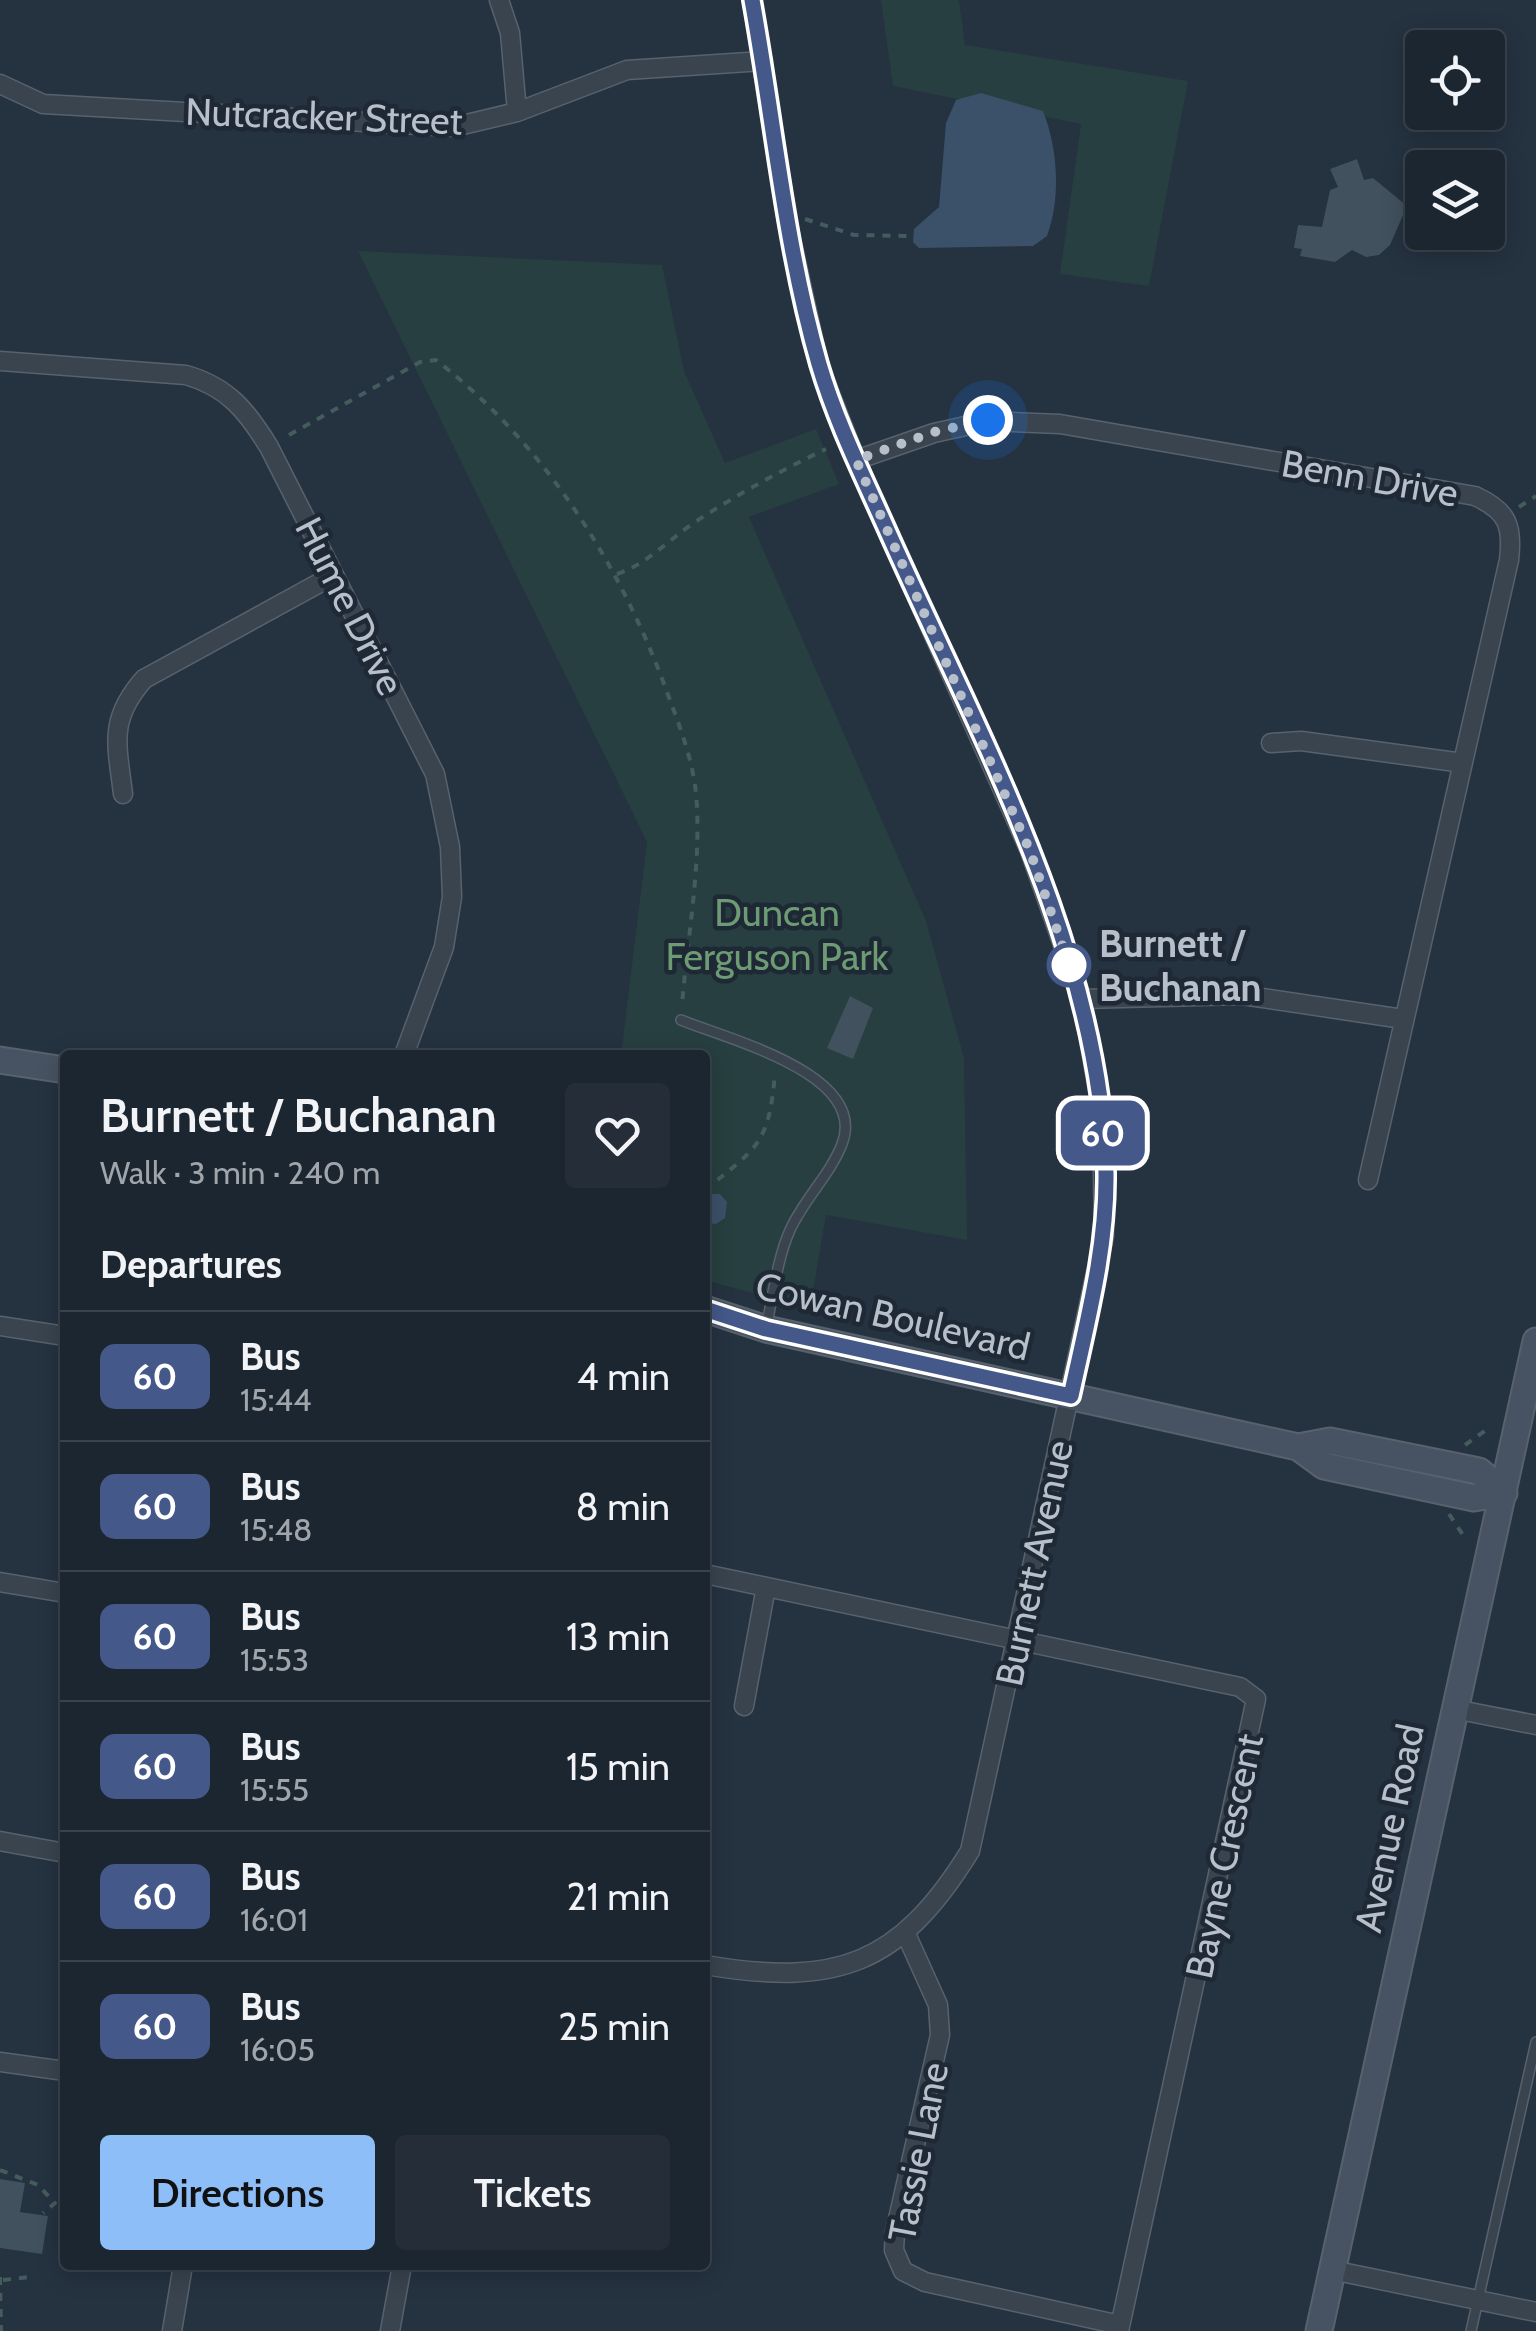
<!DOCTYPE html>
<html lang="en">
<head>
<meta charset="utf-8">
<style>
	:root { --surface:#1c2630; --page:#252e38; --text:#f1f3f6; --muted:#a0a5ab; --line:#3a434c; --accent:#8dbef8 }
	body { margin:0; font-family:Cabin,sans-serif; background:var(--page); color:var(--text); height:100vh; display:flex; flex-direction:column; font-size:38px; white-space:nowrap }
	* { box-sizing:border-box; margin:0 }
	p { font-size:32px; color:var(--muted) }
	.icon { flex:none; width:55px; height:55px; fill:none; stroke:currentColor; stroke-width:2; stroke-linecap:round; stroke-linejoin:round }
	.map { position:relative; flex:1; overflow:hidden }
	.drawer { position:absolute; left:60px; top:1050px; width:650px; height:1220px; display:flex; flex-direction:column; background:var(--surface); border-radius:10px; box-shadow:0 5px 25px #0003,0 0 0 2px var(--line) }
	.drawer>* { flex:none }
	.badge { padding:0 20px; border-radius:15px; font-size:35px; line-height:65px }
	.controls { position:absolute; left:1405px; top:30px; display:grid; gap:20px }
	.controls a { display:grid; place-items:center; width:100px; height:100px; border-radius:10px; background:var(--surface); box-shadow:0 5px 25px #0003,0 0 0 2px var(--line); font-size:50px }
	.you { position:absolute; width:50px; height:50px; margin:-25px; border:8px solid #fff; border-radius:50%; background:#1a73e8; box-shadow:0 0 0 15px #1a73e833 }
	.map>.badge { position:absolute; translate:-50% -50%; box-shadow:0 0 0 5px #fff }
	h2 { padding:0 40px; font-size:38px; line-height:90px }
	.round { display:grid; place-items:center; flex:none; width:105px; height:105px; border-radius:10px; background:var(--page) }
	.headline { display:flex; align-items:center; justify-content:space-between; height:170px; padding:0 40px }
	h1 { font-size:48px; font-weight:600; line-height:75px }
	.cta { display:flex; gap:20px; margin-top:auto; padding:20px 40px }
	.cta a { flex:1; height:115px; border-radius:10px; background:var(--accent); color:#111; font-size:40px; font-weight:600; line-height:115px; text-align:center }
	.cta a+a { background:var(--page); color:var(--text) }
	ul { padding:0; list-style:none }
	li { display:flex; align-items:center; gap:30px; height:130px; padding:0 40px; border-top:2px solid var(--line) }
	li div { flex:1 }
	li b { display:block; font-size:38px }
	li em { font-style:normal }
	li .badge { min-width:110px; font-weight:700; text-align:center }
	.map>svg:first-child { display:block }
	.green { fill:#273f40 }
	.water { fill:#3b5169 }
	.building { fill:#41515e }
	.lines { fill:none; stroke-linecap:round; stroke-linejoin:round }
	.lane-casing { stroke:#57626d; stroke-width:12 }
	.street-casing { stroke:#57626d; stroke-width:21 }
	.secondary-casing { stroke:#57626d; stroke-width:29 }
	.path { stroke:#455c5d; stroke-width:4; stroke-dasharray:8 8; stroke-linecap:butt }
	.lane { stroke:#39444f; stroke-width:9 }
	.street { stroke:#39444f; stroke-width:18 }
	.secondary { stroke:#475362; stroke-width:25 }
	.line-casing { stroke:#fff; stroke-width:22 }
	.line { stroke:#44588a; stroke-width:15 }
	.walk { stroke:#b6bfca; stroke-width:10; stroke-dasharray:0 18 }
	.stop-dot { fill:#fff; stroke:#44588a; stroke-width:5 }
	.labels { text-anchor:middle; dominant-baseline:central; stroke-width:9; stroke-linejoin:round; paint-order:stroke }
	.street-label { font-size:38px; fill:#b6bfca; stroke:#1e2935 }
	.park-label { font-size:38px; fill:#6d9b74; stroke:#1e2935 }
	.stop-label { font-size:38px; font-weight:bold; fill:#b6bfca; stroke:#1e2935; text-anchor:start }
</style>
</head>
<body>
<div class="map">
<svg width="1536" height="2331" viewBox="0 0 1536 2331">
	<rect width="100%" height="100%" fill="#253240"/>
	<path class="green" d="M881,0h78l6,45 223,36 -39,205 -89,-12 21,-150 -188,-38z
		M358,251l304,14 22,106 41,92 91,-34 23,55 -90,33 177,404 38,137 3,182 -141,-25 -16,94 -105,-29v-225h-84l26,-213z"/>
	<path class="water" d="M981,93l62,18c15,38 18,87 4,125l-14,10 -114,2 -6,-6 1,-13 25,-22 7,-84 10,-23z
		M705,1194h15l7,8 -2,16 -9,6 -11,-1z"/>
	<path class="building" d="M1357,159l7,21 9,-2 34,28 -17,39 -11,10 -13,2 -14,-7 -17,12 -35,-6 2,-7 -8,-1 4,-23 24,2 8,-37 8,-3 -8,-18z
		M850,996l23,12 -20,51 -26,-11z
		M0,2179l25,4 -5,29 28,4 -6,38 -42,-6z"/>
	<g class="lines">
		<g class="lane-casing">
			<path id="lane" d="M681,1020c46,19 188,54 161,124 -12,31 -38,55 -52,86 -13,29 -17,67 -24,98
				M1471,2331l65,-289"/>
		</g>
		<g class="street-casing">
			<path id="street" d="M499,0l11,33 7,79
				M0,84l43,20 411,23 63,-15 110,-42 136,-9
				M0,361l186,14c42,12 61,36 83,72l166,327 15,73 2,50 -8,50 -40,108
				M856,460l78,-27 54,-12 72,3 415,72c33,15 38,30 34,64l-141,620
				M1271,743l30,-2 162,22
				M123,794c-6,-50 -15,-74 21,-115l190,-104
				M1082,999l160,-4 161,24
				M0,1326l65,10
				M705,1574l535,113 16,12 -137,632
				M0,1582l65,11
				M744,1706l22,-119
				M1454,1709l82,16
				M0,1841l65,12
				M906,1934l32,71 2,30 -45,197 -1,18 9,21 22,11 195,43
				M705,1965c131,22 194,1 265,-114l134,-615 -2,-123 -20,-114 -52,-148 -174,-391 -37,-94 -32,-145 -35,-221
				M0,2062l65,9
				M1332,2270l204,42
				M172,2331l11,-66
				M390,2331l12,-66"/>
		</g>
		<g class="secondary-casing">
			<path id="secondary" d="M0,1060l65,10
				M705,1309l61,20 532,118 32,-6 149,30 25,22
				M1298,1447l26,19 150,32 30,-5
				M1319,2331l217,-990"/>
		</g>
		<path class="path" d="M805,219l49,16 55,1
			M289,435l131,-73 16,-2c108,84 184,203 231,332 14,38 29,75 30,117 3,64 -10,132 -15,196
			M1519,507l17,-11
			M617,574c32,-11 51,-34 78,-52 43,-28 85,-51 131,-73
			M705,1190c53,-43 64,-46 70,-117
			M1465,1445l24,-17
			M1449,1514l16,24
			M0,2170l38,15 17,18 -12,10
			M0,2277l1,54
			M3,2280l27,-3"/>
		<use href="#lane" class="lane"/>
		<use href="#street" class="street"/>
		<use href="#secondary" class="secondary"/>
	</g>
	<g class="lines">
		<g class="line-casing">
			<path id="line" d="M705,1309l61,20 305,67c16,-74 36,-148 35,-223 -5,-223 -129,-441 -218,-641 -24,-54 -52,-110 -69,-168 -34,-118 -45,-243 -67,-364"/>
		</g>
		<use href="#line" class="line"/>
		<path class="walk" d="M988,420l-54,12 -78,28 174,391 39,114"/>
	</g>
	<circle class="stop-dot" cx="1069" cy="965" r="20"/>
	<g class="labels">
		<g class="street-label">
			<text transform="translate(324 116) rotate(2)">Nutcracker Street</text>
			<text transform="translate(1370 478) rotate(10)">Benn Drive</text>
			<text transform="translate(350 606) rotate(63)">Hume Drive</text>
			<text transform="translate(893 1316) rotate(13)">Cowan Boulevard</text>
			<text transform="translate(1034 1563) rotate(-78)">Burnett Avenue</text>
			<text transform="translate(1389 1828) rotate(-78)">Avenue Road</text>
			<text transform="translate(1224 1856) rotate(-78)">Bayne Crescent</text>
			<text transform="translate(918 2152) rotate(-79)">Tassie Lane</text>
		</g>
		<g class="park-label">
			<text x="777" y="912">Duncan<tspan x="777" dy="44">Ferguson Park</tspan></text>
		</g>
		<g class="stop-label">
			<text x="1099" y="943">Burnett /<tspan x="1099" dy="44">Buchanan</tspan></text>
		</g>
	</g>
</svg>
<div class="controls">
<a><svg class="icon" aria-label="locate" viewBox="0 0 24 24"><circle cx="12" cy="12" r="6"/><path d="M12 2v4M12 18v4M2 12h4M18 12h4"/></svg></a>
<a><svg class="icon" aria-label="layers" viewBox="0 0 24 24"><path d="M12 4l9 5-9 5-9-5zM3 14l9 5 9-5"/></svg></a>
</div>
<div class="you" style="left:988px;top:420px"></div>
<b class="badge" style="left:1103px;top:1133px;background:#44588a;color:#fff">60</b>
<section class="drawer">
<div class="headline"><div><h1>Burnett / Buchanan</h1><p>Walk · 3 min · 240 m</p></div><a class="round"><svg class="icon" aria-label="heart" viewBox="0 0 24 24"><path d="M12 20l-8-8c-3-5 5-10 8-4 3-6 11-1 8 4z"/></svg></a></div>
<h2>Departures</h2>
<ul>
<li><span class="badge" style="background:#44588a;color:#fff">60</span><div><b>Bus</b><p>15:44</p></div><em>4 min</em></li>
<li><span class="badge" style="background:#44588a;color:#fff">60</span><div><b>Bus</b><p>15:48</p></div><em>8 min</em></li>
<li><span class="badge" style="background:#44588a;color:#fff">60</span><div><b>Bus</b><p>15:53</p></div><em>13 min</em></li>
<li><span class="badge" style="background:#44588a;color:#fff">60</span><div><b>Bus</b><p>15:55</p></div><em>15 min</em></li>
<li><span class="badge" style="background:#44588a;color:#fff">60</span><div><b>Bus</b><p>16:01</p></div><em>21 min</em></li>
<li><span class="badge" style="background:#44588a;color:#fff">60</span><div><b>Bus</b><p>16:05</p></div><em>25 min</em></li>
</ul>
<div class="cta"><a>Directions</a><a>Tickets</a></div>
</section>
</div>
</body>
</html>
